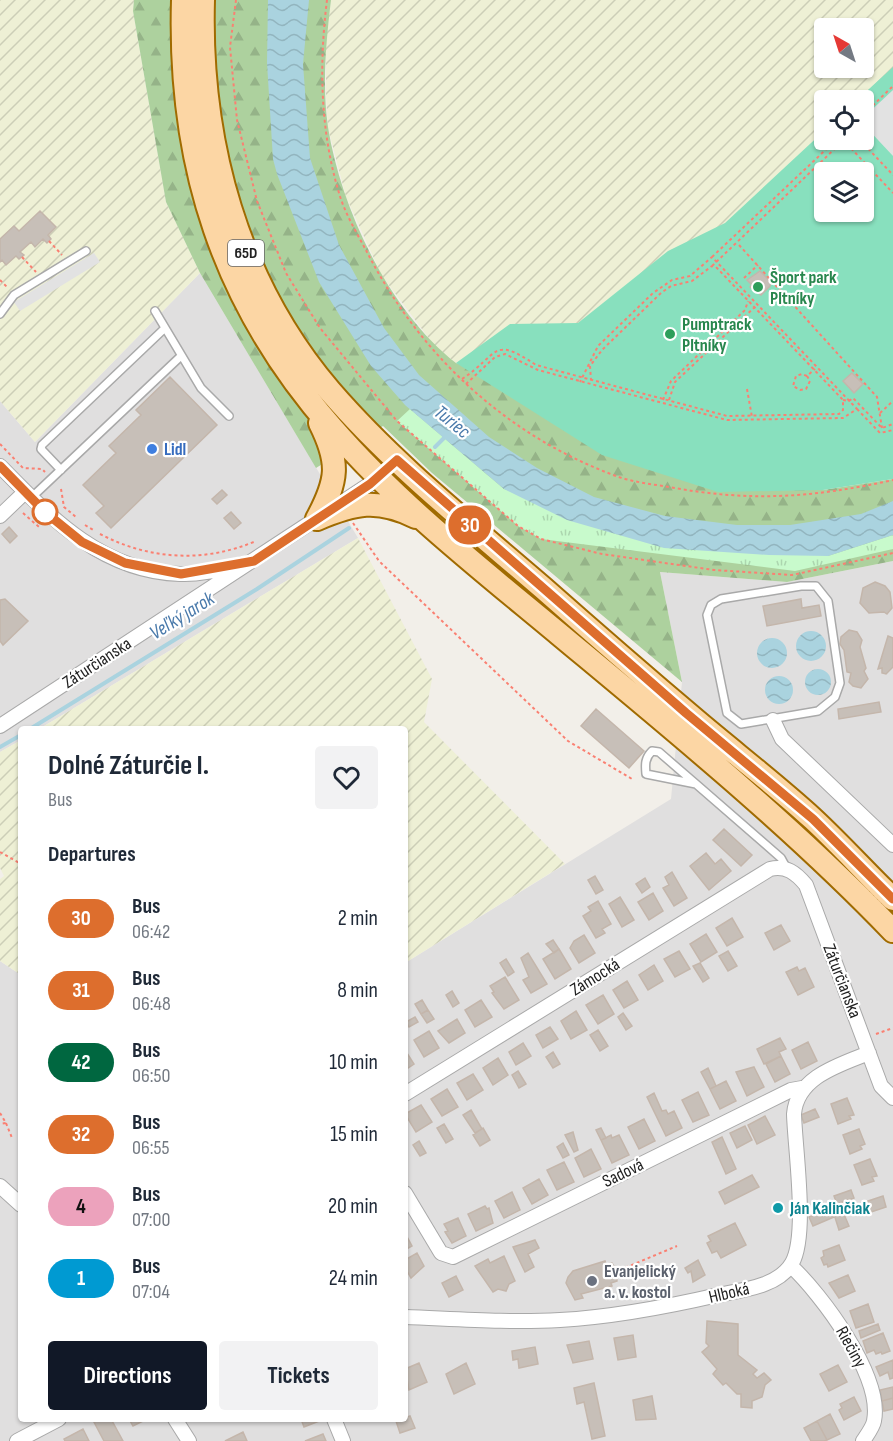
<!DOCTYPE html>
<html lang="en">
<head>
<meta charset="utf-8">
<style>
	:root { --surface:#fff; --page:#f2f2f3; --text:#1f2937; --muted:#747a83; --accent:#111827 }
	body { margin:0; font-family:"Sofia Sans Condensed",sans-serif; background:var(--page); color:var(--text); height:100vh; display:flex; flex-direction:column; font-size:22px; white-space:nowrap }
	* { box-sizing:border-box; margin:0 }
	p { font-size:20px; color:var(--muted) }
	.icon { flex:none; width:33px; height:33px; fill:none; stroke:currentColor; stroke-width:2; stroke-linecap:round; stroke-linejoin:round }
	.map { position:relative; flex:1; overflow:hidden }
	.details { position:absolute; left:18px; top:726px; width:390px; height:696px; display:flex; flex-direction:column; background:var(--surface); border-radius:6px; box-shadow:0 2px 4px #0004 }
	.details>* { flex:none }
	.badge { padding:0 12px; border-radius:20px; font-size:21px; line-height:39px }
	.needle { width:39px; rotate:321deg }
	.controls { position:absolute; left:814px; top:18px; display:grid; gap:12px }
	.controls a { display:grid; place-items:center; width:60px; height:60px; border-radius:6px; background:var(--surface); box-shadow:0 2px 4px #0004; font-size:30px }
	.map>.badge { position:absolute; translate:-50% -50%; box-shadow:0 0 0 3px #fff }
	h2 { padding:0 30px; font-size:22px; line-height:54px }
	.round { display:grid; place-items:center; flex:none; width:63px; height:63px; border-radius:6px; background:var(--page) }
	.overview { display:flex; align-items:center; justify-content:space-between; height:102px; padding:0 30px }
	h1 { font-size:28px; font-weight:700; line-height:45px }
	.button { display:flex; gap:12px; margin-top:auto; padding:12px 30px }
	.button a { flex:1; height:69px; border-radius:6px; background:var(--accent); color:#fff; font-size:24px; font-weight:700; line-height:69px; text-align:center }
	.button a+a { background:var(--page); color:var(--text) }
	ul { padding:0; list-style:none }
	li { display:flex; align-items:center; gap:18px; height:72px; padding:0 30px }
	li div { flex:1 }
	li b { display:block; font-size:22px }
	li em { font-style:normal }
	li .badge { min-width:66px; font-weight:700; text-align:center }
	.map>svg:first-child { display:block }
	.residential { fill:#e0dfdf }
	.farmland { fill:url(#farmland-furrows); fill-rule:evenodd }
	.forest { fill:url(#forest-firs) }
	.park { fill:url(#park-tufts) }
	.pitch { fill:#88e0be; fill-rule:evenodd }
	.parking { fill:#e2e2e2 }
	.water { fill:url(#water-waves) }
	.lines { fill:none; stroke-linecap:round; stroke-linejoin:round }
	.stream { stroke:#aad3df; stroke-width:4 }
	.building { fill:#c7bfb8; stroke:#c4b6ab; stroke-width:1.5 }
	.lane-casing { stroke:#a9a9a9; stroke-width:10 }
	.street-casing { stroke:#a9a9a9; stroke-width:16 }
	.primary-casing { stroke:#a06b00; stroke-width:26 }
	.path { stroke:#fa8072; stroke-width:2; stroke-dasharray:3 3; stroke-linecap:butt }
	.lane { stroke:#fff; stroke-width:7 }
	.street { stroke:#fff; stroke-width:14 }
	.primary { stroke:#fcd6a4; stroke-width:22 }
	.line-casing { stroke:#fff; stroke-width:14 }
	.line { stroke:#dd6e2d; stroke-width:9 }
	.leisure-dot { fill:#2e9e5b; stroke:#fff; stroke-width:2 }
	.shop-dot { fill:#3f7fe0; stroke:#fff; stroke-width:2 }
	.stop-dot { fill:#fff; stroke:#dd6e2d; stroke-width:3 }
	.culture-dot { fill:#0f9aa8; stroke:#fff; stroke-width:2 }
	.worship-dot { fill:#6b7280; stroke:#fff; stroke-width:2 }
	.labels { text-anchor:middle; dominant-baseline:central; stroke-width:4.5; stroke-linejoin:round; paint-order:stroke }
	.shield { fill:#fff; stroke:#646464; stroke-width:1.5 }
	.shield-label { font-size:16px; font-weight:bold; fill:#222 }
	.leisure-label { font-size:18px; font-weight:bold; fill:#27864d; stroke:#fff; text-anchor:start }
	.shop-label { font-size:18px; font-weight:bold; fill:#366cbe; stroke:#fff; text-anchor:start }
	.street-label { font-size:18px; fill:#222; stroke:#fff }
	.culture-label { font-size:18px; font-weight:bold; fill:#0d838f; stroke:#fff; text-anchor:start }
	.worship-label { font-size:18px; font-weight:bold; fill:#5b616d; stroke:#fff; text-anchor:start }
	.water-label { font-size:20px; font-style:italic; fill:#4a7aab; stroke:#fff }
</style>
</head>
<body>
<div class="map">
<svg width="893" height="1441" viewBox="0 0 893 1441">
	<defs>
		<pattern id="farmland-furrows" width="10" height="10" patternUnits="userSpaceOnUse" patternTransform="scale(1.5)"><rect width="10" height="10" fill="#eef0d5"/><path d="M-1 1l2-2M0 10L10 0M9 11l2-2" fill="none" stroke="#ccceb7"/></pattern>
		<pattern id="forest-firs" width="22" height="20" patternUnits="userSpaceOnUse" patternTransform="scale(1.5)"><rect width="22" height="20" fill="#add19e"/><path d="M5 1l3.5 6h-7zM16 11l3.5 6h-7z" fill="#95b388"/></pattern>
		<pattern id="park-tufts" width="24" height="20" patternUnits="userSpaceOnUse" patternTransform="scale(1.5)"><rect width="24" height="20" fill="#c8facc"/><path d="M3 7l-1-3M5 7V3M7 7l1-3M15 17l-1-3M17 17v-4M19 17l1-3" fill="none" stroke="#acd6af"/></pattern>
		<pattern id="water-waves" width="16" height="10" patternUnits="userSpaceOnUse" patternTransform="scale(1.5)"><rect width="16" height="10" fill="#aad3df"/><path d="M0 5q4-4 8 0t8 0" fill="none" stroke="#92b5bf"/></pattern>
	</defs>
	<rect width="100%" height="100%" fill="#f2efe9"/>
	<path class="residential" d="M200,273l158,265 -319,191h-18v11l-21,12v-351l35,41z
		M893,561v880h-893v-480l21,14v444h384v-456l266,-164 11,-117 -22,-110 127,10z"/>
	<path class="farmland" d="M0,0h134l-1,11 33,191 34,71 -165,169 -35,-41z
		M331,0h562v479l-437,-116 -22,-18 -52,-69 -36,-79 -18,-69 -2,-31v-56zM825,28h39v40h-39zM825,100h39v40h-39zM825,172h39v40h-39z
		M358,538l74,141 -8,43 141,142 -160,99v-234h-366z
		M21,740v235l-21,-14v-82l4,-3 -4,-8v-116z"/>
	<path class="forest" d="M134,0h197c-5,42 -9,86 -3,127 13,83 62,185 128,236l367,127 70,-11v82l-106,21 -127,-10 22,110 -250,-209 -49,-47 -67,42 -116,-195 -34,-71 -33,-191z"/>
	<path class="park" d="M410,409l94,80 324,67 65,-21v14l-98,22 -254,-32 -23,-13 -121,-105z"/>
	<path class="pitch" d="M893,67v412l-70,11 -105,2 -116,-37 -146,-92 54,-39 68,-1 90,-72 57,-28 100,-93v10h39v-40h-7zM825,172h39v40h-39z"/>
	<path class="parking" d="M893,90v66l-29,-31v-8z
		M94,253l6,9 -80,49 -6,-9z"/>
	<path class="water" d="M268,0h41l-6,64 7,94 29,87 45,83 35,47 70,62 48,31 57,29 71,19 72,9h53l71,-11 32,-13v34l-65,21 -59,-1 -105,-7 -97,-28 -63,-31 -99,-84 -34,-39 -52,-84 -42,-108 -4,-15 -6,-96z
		M796 646a15 15 0 1 1 30 0a15 15 0 1 1-30 0Z
		M757 653a15 15 0 1 1 30 0a15 15 0 1 1-30 0Z
		M805 682a13 13 0 1 1 26 0a13 13 0 1 1-26 0Z
		M765 690a14 14 0 1 1 28 0a14 14 0 1 1-28 0Z"/>
	<g class="lines">
		<path class="stream" d="M435,447l9,-9v-5
			M30,729l227,-140 92,-61
			M0,747l21,-12"/>
	</g>
	<path class="building" d="M40,211l16,16 -8,8 3,4 -4,4 -4,-4 -8,8 -4,-5 -11,10 4,3 -5,4 -3,-3 -10,9 -4,-5 -2,2v-23l14,-13 5,5z
		M760,271l11,11 -1,4 -9,9 -11,-8 2,-2 -5,-5z
		M852,373l11,11 -9,9 -11,-12z
		M170,377l47,48 -106,103 -15,-15 8,-7 -21,-21 33,-32 -7,-7 32,-31 -5,-5z
		M222,490l5,5 -10,9 -5,-5z
		M231,512l10,11 -7,6 -10,-11z
		M9,527l8,9 -7,7 -8,-9z
		M875,582l10,4 5,6 2,16 -5,6 -3,-2 -15,1 -9,-10 3,-15z
		M5,599l23,22 -25,24 -3,-4v-41z
		M801,599l1,9 17,-3 2,11 -54,10 -4,-20z
		M849,630l8,2 5,8 -2,7 6,21 -2,3 4,8 -7,9 -8,-2 -4,-4 2,-9 -4,-1 -3,-22 -4,-6 1,-7z
		M888,636l5,2v29l-7,7 -4,-1v-5l-4,1z
		M879,702l2,10 -42,7 -1,-10z
		M596,709l48,42 -15,17 -48,-42z
		M724,829l28,26 -11,11 -28,-26z
		M706,853l9,11 6,-5 10,12 -22,19 -19,-24z
		M672,872l15,26 -13,8 -11,-18 6,-3 -4,-8z
		M595,876l8,14 -7,4 -8,-14z
		M645,878l5,9 -8,6 -6,-9z
		M653,893l10,18 -14,9 -11,-18z
		M620,897l14,23 -12,7 -13,-23z
		M598,901l13,23 -9,5 3,4 -9,5 -13,-22 8,-5 -3,-4z
		M732,918l11,19 -16,9 -11,-18z
		M781,925l9,16 -16,9 -9,-17z
		M706,934l11,18 -16,10 -11,-18z
		M584,935l11,18 -16,10 -9,-15 4,-7z
		M553,940l6,9 -5,4 -8,-9z
		M559,949l12,20 -16,10 -12,-20z
		M679,951l11,18 -15,8 -11,-18z
		M728,951l9,15 -9,5 -9,-15z
		M528,953l19,31 -16,9 -8,-13 6,-3 -8,-19z
		M506,959l8,13 -6,4 -8,-13z
		M700,963l9,15 -6,4 -10,-16z
		M654,965l9,16 -15,9 -9,-15z
		M797,967l2,4 6,-3 9,19 -16,8 -12,-23z
		M505,977l14,23 -15,9 -12,-16 2,-1 -4,-6z
		M627,981l11,19 -14,8 -11,-18z
		M452,991l7,12 -6,4 -7,-12z
		M603,995l11,19 -16,10 -12,-19z
		M422,1000l6,10 -7,4 -6,-10z
		M481,1000l11,17 -17,10 -10,-17z
		M428,1010l6,9 -7,4 -6,-9z
		M576,1011l11,19 -16,9 -10,-18z
		M623,1013l9,13 -6,4 -8,-13z
		M415,1017l3,5 -9,5 -3,-5z
		M457,1019l8,14 -16,10 -11,-12z
		M550,1027l8,12 -15,9 -7,-13z
		M598,1030l10,16 -8,5 -10,-16z
		M429,1031l10,17 -15,9 -10,-17z
		M780,1038l6,11 -7,3 2,4 -17,8 -7,-15z
		M808,1042l9,19 -16,8 -9,-19z
		M523,1043l8,13 -15,9 -7,-13z
		M405,1050l9,14 -9,6z
		M553,1052l7,12 -7,4 -7,-11z
		M781,1056l9,18 -15,8 -9,-18z
		M498,1058l10,17 -15,10 -10,-17z
		M754,1067l10,20 -17,9 -11,-24z
		M708,1068l8,18 -6,3 -9,-17z
		M518,1071l8,13 -7,4 -7,-13z
		M473,1074l10,16 -16,10 -10,-17z
		M726,1081l10,20 -16,8 -10,-20z
		M447,1089l11,18 -16,9 -11,-17z
		M698,1092l11,23 -16,7 -11,-22z
		M654,1093l8,18 4,-1 2,4 6,-3 8,17 -16,8 -19,-39z
		M847,1098l7,17 -5,1 2,3 -13,5 -7,-20z
		M421,1105l11,17 -16,10 -11,-18z
		M815,1109l4,8 -15,6 -3,-8z
		M471,1110l11,19 -7,4 -12,-18z
		M765,1116l10,19 -18,9 -9,-19z
		M644,1119l11,22 -16,8 -11,-22z
		M444,1124l9,15 -7,4 -9,-15z
		M745,1126l7,14 -15,8 -7,-15z
		M483,1128l7,12 -10,6 -7,-11z
		M601,1128l5,10 -5,2 -5,-10z
		M859,1129l6,15 -5,2 2,3 -12,5 -7,-19z
		M573,1132l5,18 -4,2 -9,-17z
		M611,1135l1,3 7,-3 10,20 -17,8 -11,-23z
		M722,1137l14,32 -10,5 -14,-32z
		M419,1141l7,12 -6,3 -7,-11z
		M563,1143l6,12 -6,3 -6,-11z
		M591,1149l10,20 -17,8 -9,-19z
		M870,1159l7,17 -5,1 2,4 -12,4 -8,-20z
		M564,1162l10,20 -17,8 -10,-20z
		M752,1175l7,12 -34,17 -6,-12z
		M539,1179l9,16 -16,9 -9,-16z
		M851,1190l3,8 -17,6 -3,-8z
		M512,1192l8,18 -16,8 -9,-17z
		M883,1196l3,11 -18,6 -3,-11z
		M840,1205l9,21 -10,4 -7,-22z
		M485,1206l2,3 2,-1 4,15 -17,8 -8,-17z
		M832,1208l2,9 -21,9 -4,-9z
		M458,1218l8,18 -14,7 -7,-11 3,-1 -4,-7z
		M735,1223l11,22 -25,13 -4,-7 -5,2 -5,-10 4,-2 -3,-5z
		M405,1233l7,13 -7,4z
		M535,1240l4,8 -11,6 6,13 -9,5 -12,-25z
		M839,1245l6,15 -17,7 -1,-3 -3,1 -3,-7 3,-2 -1,-5z
		M417,1253l7,13 -13,12 -4,-7 -2,2v-13z
		M504,1256l11,25 -6,3 -3,7 -8,-2 -5,3 -18,-26 13,-7 2,4z
		M698,1260l7,15 -12,7 -2,-11 -3,2 -3,-5z
		M605,1261l1,3 6,-1 3,5 2,13 -6,2 1,3 -31,8 2,4 -8,2 -9,-17 2,-6 5,-6z
		M848,1275l7,16 -16,7 -10,-15z
		M456,1276l7,14 -14,7 -7,-14z
		M868,1304l6,18 -18,6 -6,-17z
		M707,1321l31,3v31l19,15 -4,4 4,4 7,-5 7,7 -6,5 -3,12 -10,4v7l-11,-1v-13h-4l-11,-11 -3,2 -10,-11 4,-5 -15,-17 7,-6 -3,-3z
		M878,1324l2,6 -19,8 -2,-7z
		M883,1333l7,18 -8,3 -1,-2 -5,2 -2,-4 -7,3 -4,-12z
		M633,1335l3,22 -18,3 -4,-22z
		M589,1341l4,18 -20,4 -6,-18z
		M535,1347l3,17 -19,4 -1,-9 -5,1 -1,-9z
		M893,1360v18l-3,1 -2,-7 -8,4 -4,-9z
		M419,1363l8,19 -18,8 -4,-21z
		M466,1363l9,21 -21,10 -8,-20z
		M838,1365l9,17 -18,9 -9,-17z
		M594,1383l11,53 -13,3 -8,-37 -7,2 -3,-16z
		M893,1387v11l-11,3 -2,-11z
		M652,1396l4,23 -20,1 -3,-20z
		M854,1397l7,14 -17,9 -5,-10 3,-2 -2,-4z
		M893,1398v11l-9,2 -2,-10z
		M830,1414l10,20 -13,6 -10,-19z
		M410,1416l5,12 -15,5 -4,-12z
		M100,1419h11l12,22h-19l-10,-19z
		M129,1419h18l-14,7z
		M301,1419h17l1,2 -15,6z
		M817,1421l10,19 -3,1h-13l-7,-13z
		M83,1429l6,12h-24l-1,-2z
		M243,1432l4,9h-22z
		M323,1434l3,7h-21z"/>
	<g class="lines">
		<g class="lane-casing">
			<path id="lane" d="M155,311l46,77 28,28
				M0,314l14,-19 72,-44
				M61,470l-20,-21 1,-4 123,-117
				M31,498l150,-142
				M801,586h15l12,15 12,82 -5,14 -17,14 -77,13 -14,-11 -20,-98 4,-10 10,-6z
				M696,784l-37,-32 -7,-1c-7,7 -7,13 -6,23l50,10 85,74 6,11"/>
		</g>
		<g class="street-casing">
			<path id="street" d="M0,466c50,51 102,106 180,108 21,1 42,-5 63,-10
				M338,505l32,-21 27,-24
				M0,516l25,-24
				M773,720l9,19 111,106
				M0,726l322,-211
				M405,1094l365,-225c16,-4 26,4 36,16l75,201 12,12
				M0,1186l21,19
				M405,1193l36,60 12,4 338,-167 11,-2
				M791,1266c30,28 92,110 83,155 -1,6 -7,14 -11,20
				M405,1317c52,2 104,6 155,3 54,-3 106,-13 158,-25 24,-5 60,-8 74,-32 16,-28 3,-114 2,-149 3,-37 45,-49 75,-61
				M175,1419l14,22
				M334,1419l9,22
				M17,1441l42,-22"/>
		</g>
		<g class="primary-casing">
			<path id="primary" d="M183,0c-5,164 40,304 149,428 67,77 149,141 227,206 113,94 232,191 334,297
				M203,0c-4,142 34,282 127,391 63,73 140,134 213,197 52,46 104,91 157,136 38,32 77,62 113,95 28,26 53,54 80,80
				M317,519c21,-39 23,-56 3,-96
				M317,519c38,-16 60,-21 99,-2"/>
		</g>
		<path class="path" d="M236,0l-6,47 7,73 20,81 29,72 34,55 77,93 121,105 23,13 61,15 112,16 78,5 101,-22
			M327,0c-8,64 -7,130 12,193 6,21 19,42 29,61 53,102 139,182 248,222 16,6 35,8 53,11 81,15 143,11 224,-7
			M864,114l29,-28
			M860,140l33,35
			M847,144l46,49
			M49,241l13,14
			M739,245l138,152 5,31
			M22,257l14,15
			M712,257l124,-117
			M712,266l132,-126
			M744,278l14,-13
			M0,280l8,8
			M807,376l3,5 -4,8 -6,1 -7,-4 3,-10 6,-2 5,2 8,-7
			M462,379c38,-25 29,-44 74,-14l191,51 112,-2 4,-4v-10l-127,-133 -4,-1 -20,15 -21,5 -10,7 -59,57 -12,16 1,14
			M466,384l29,-27 10,-3 33,16 189,50 116,-2 14,-9 -145,-152 -22,19 -18,4 -19,13 -55,53 -18,36
			M747,389l5,28
			M663,400l8,-19 74,-71 3,-9
			M669,400l6,-18 82,-77
			M843,400l6,1 4,-3 29,30 11,-4
			M857,409l23,24 13,-3
			M880,413l13,-12
			M0,444l23,24 19,1 3,3
			M61,489l3,18 12,10
			M23,513l16,14
			M353,523l26,38 189,180 64,38
			M85,525l10,6
			M100,534c50,26 104,29 156,7
			M0,852l21,12
			M876,1034l17,-6
			M0,1113l6,10 -6,1
			M6,1123l6,15
			M620,1270l57,-24"/>
		<use href="#lane" class="lane"/>
		<use href="#street" class="street"/>
		<use href="#primary" class="primary"/>
	</g>
	<g class="lines">
		<g class="line-casing">
			<path id="line" d="M0,466l45,46 37,30 43,21 56,11 73,-13 116,-77 27,-24 289,253 127,106 80,80"/>
		</g>
		<use href="#line" class="line"/>
	</g>
	<g class="leisure-dot">
		<circle cx="758" cy="287" r="6"/>
		<circle cx="670" cy="334" r="6"/>
	</g>
	<circle class="shop-dot" cx="152" cy="449" r="6"/>
	<circle class="stop-dot" cx="45" cy="512" r="12"/>
	<circle class="culture-dot" cx="778" cy="1208" r="6"/>
	<circle class="worship-dot" cx="592" cy="1281" r="6"/>
	<g class="labels">
		<rect class="shield" x="228" y="240" width="36" height="26" rx="4.5"/>
		<g class="shield-label">
			<text x="246" y="253">65D</text>
		</g>
		<g class="leisure-label">
			<text x="770" y="277">Šport park<tspan x="770" dy="21">Pltníky</tspan></text>
			<text x="682" y="324">Pumptrack<tspan x="682" dy="21">Pltníky</tspan></text>
		</g>
		<g class="shop-label">
			<text x="164" y="449">Lidl</text>
		</g>
		<g class="street-label">
			<text transform="translate(97 663) rotate(-33)">Záturčianska</text>
			<text transform="translate(595 977) rotate(-32)">Zámocká</text>
			<text transform="translate(842 981) rotate(69)">Záturčianska</text>
			<text transform="translate(623 1173) rotate(-26)">Sadová</text>
			<text transform="translate(729 1293) rotate(-13)">Hlboká</text>
			<text transform="translate(851 1347) rotate(61)">Riečiny</text>
		</g>
		<g class="culture-label">
			<text x="790" y="1208">Ján Kalinčiak</text>
		</g>
		<g class="worship-label">
			<text x="604" y="1271">Evanjelický<tspan x="604" dy="21">a. v. kostol</tspan></text>
		</g>
		<g class="water-label">
			<text transform="translate(452 422) rotate(39)">Turiec</text>
			<text transform="translate(182 616) rotate(-32)">Veľký jarok</text>
		</g>
	</g>
</svg>
<div class="controls">
<a><svg class="needle" viewBox="-14 -14 28 28"><path d="M0-13l5 13h-10z" fill="#e53935"/><path d="M0 13l5-13h-10z" fill="#747a83"/></svg></a>
<a><svg class="icon" aria-label="locate" viewBox="0 0 24 24"><circle cx="12" cy="12" r="6"/><path d="M12 2v4M12 18v4M2 12h4M18 12h4"/></svg></a>
<a><svg class="icon" aria-label="layers" viewBox="0 0 24 24"><path d="M12 4l9 5-9 5-9-5zM3 14l9 5 9-5"/></svg></a>
</div>
<b class="badge" style="left:470px;top:525px;background:#dd6e2d;color:#fff">30</b>
<section class="details">
<div class="overview"><div><h1>Dolné Záturčie I.</h1><p>Bus</p></div><a class="round"><svg class="icon" aria-label="heart" viewBox="0 0 24 24"><path d="M12 20l-8-8c-3-5 5-10 8-4 3-6 11-1 8 4z"/></svg></a></div>
<h2>Departures</h2>
<ul>
<li><span class="badge" style="background:#dd6e2d;color:#fff">30</span><div><b>Bus</b><p>06:42</p></div><em>2 min</em></li>
<li><span class="badge" style="background:#dd6e2d;color:#fff">31</span><div><b>Bus</b><p>06:48</p></div><em>8 min</em></li>
<li><span class="badge" style="background:#006740;color:#fff">42</span><div><b>Bus</b><p>06:50</p></div><em>10 min</em></li>
<li><span class="badge" style="background:#dd6e2d;color:#fff">32</span><div><b>Bus</b><p>06:55</p></div><em>15 min</em></li>
<li><span class="badge" style="background:#eca2bc;color:#111">4</span><div><b>Bus</b><p>07:00</p></div><em>20 min</em></li>
<li><span class="badge" style="background:#009ad2;color:#fff">1</span><div><b>Bus</b><p>07:04</p></div><em>24 min</em></li>
</ul>
<div class="button"><a>Directions</a><a>Tickets</a></div>
</section>
</div>
</body>
</html>
